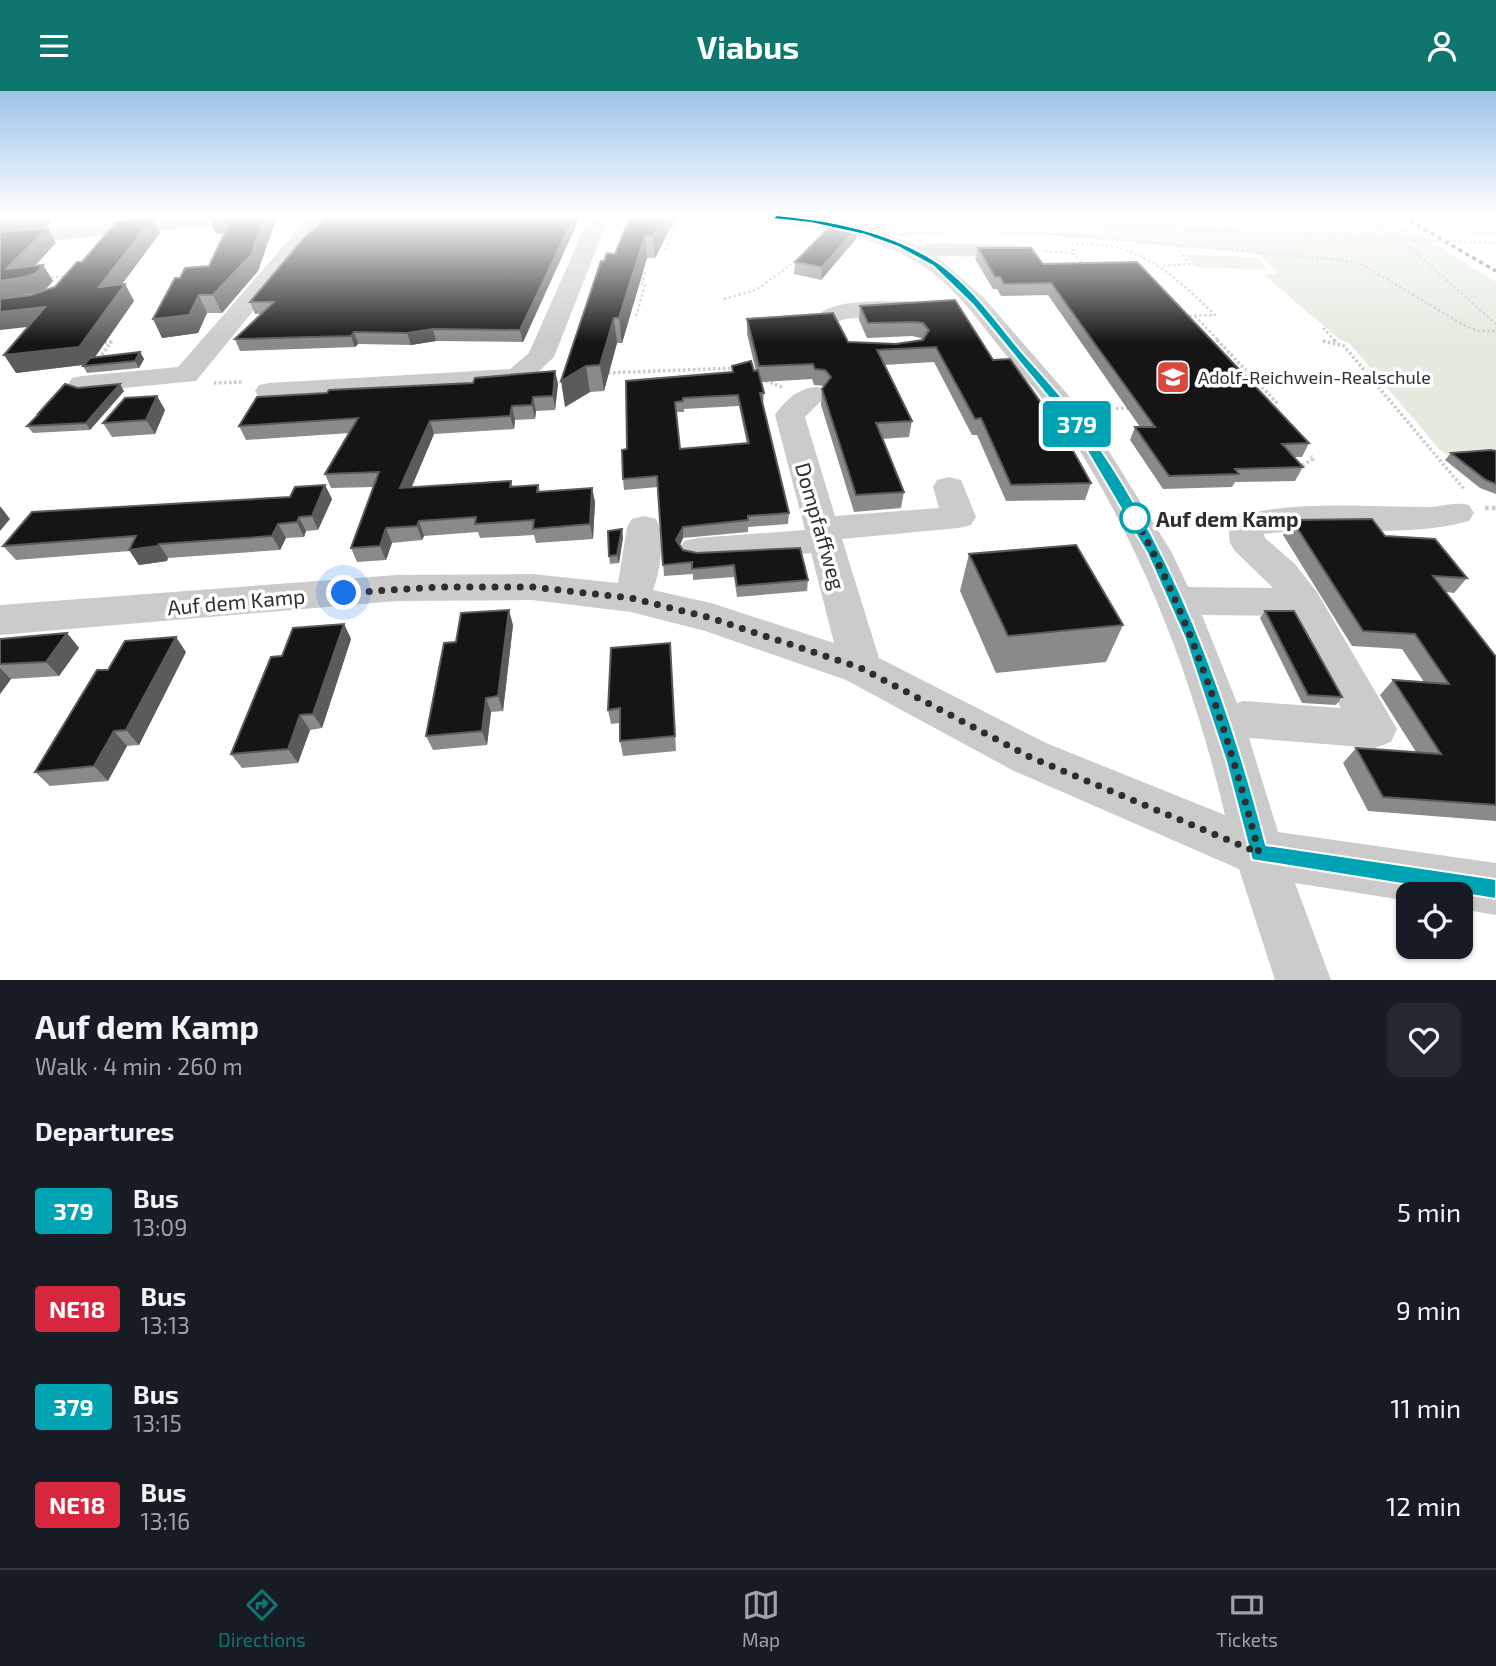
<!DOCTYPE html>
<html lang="en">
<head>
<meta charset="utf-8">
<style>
	:root { --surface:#171b24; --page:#242831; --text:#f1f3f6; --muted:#9ea1a6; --line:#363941; --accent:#0f766e }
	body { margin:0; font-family:"Exo 2",sans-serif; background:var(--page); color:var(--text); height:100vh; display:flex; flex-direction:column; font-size:26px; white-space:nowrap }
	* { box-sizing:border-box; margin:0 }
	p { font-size:23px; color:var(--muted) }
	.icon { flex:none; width:38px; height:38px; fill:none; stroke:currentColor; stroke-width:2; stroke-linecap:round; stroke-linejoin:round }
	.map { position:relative; height:889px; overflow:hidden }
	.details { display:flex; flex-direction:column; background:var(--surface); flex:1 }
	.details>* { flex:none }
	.badge { padding:0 14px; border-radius:5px; font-size:24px; line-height:46px }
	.fabs { position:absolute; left:1396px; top:791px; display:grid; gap:14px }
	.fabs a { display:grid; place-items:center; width:77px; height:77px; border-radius:14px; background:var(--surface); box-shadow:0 2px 5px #0004; font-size:35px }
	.you { position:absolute; width:35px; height:35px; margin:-18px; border:5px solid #fff; border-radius:50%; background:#1a73e8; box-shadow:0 0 0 10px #1a73e833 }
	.map>.badge { position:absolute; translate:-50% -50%; box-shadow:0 0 0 4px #fff }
	h2 { padding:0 35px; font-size:26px; line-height:63px }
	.round { display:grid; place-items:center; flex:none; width:74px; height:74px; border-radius:14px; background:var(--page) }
	.head { display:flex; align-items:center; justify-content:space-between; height:119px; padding:0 35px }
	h1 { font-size:33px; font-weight:700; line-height:52px }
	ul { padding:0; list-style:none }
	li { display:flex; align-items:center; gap:21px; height:98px; padding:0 35px }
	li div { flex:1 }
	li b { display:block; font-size:26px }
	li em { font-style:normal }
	li .badge { min-width:77px; font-weight:700; text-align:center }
	header { display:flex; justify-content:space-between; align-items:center; height:91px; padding:0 35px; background:var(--accent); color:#fff; font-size:32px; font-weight:700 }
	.menu { display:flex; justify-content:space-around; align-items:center; height:98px; border-top:2px solid var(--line); background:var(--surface); font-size:19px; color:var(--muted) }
	.menu a { display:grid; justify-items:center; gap:4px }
	.menu .current { color:var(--accent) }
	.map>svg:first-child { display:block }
	.green { fill:#e2ebdd }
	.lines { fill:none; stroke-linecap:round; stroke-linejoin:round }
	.path-far2 { stroke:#cbcbcb; stroke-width:2.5; stroke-dasharray:2.5 2.5; stroke-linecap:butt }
	.path-far1 { stroke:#cbcbcb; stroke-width:3.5; stroke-dasharray:2.5 2.5; stroke-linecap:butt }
	.path { stroke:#cbcbcb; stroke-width:4.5; stroke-dasharray:3.5 3.5; stroke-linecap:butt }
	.minor { fill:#cbcbcb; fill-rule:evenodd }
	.rail { stroke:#838383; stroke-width:3.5; stroke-dasharray:4.5 3.5; stroke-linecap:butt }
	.path-bridge { stroke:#cbcbcb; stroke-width:2.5; stroke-dasharray:2.5 2.5; stroke-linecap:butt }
	.wall { fill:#8a8a8a; fill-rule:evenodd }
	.shaded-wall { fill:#5b5b5b }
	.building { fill:#151515; stroke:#5b5b5b; stroke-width:2; fill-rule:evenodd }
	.line { fill:#00a3b4; stroke:#fff; stroke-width:2 }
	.walk { stroke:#2e2e2e; stroke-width:7; stroke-dasharray:0 12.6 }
	.stop-dot { fill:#fff; stroke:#00a3b4; stroke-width:3.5 }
	.labels { text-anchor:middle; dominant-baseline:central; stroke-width:7; stroke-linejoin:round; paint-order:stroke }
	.far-poi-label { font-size:18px; fill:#2e2e2e; stroke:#fff; text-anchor:start }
	.stop-label { font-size:21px; font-weight:bold; fill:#2e2e2e; stroke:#fff; text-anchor:start }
	.street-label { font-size:21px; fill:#2e2e2e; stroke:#fff }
</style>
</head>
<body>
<header><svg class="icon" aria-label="menu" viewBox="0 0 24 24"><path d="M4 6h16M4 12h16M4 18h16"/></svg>Viabus<svg class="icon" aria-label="person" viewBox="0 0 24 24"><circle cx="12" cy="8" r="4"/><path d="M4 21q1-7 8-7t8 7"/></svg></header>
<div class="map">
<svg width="1496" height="889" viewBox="0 0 1496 889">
	<rect width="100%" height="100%" fill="#fff"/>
	<path class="green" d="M824,126h240l129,5 42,-5h156l105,65v177l-36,6 -21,-16 -90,-106 -10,-4 -75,-64 14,-2 -21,-20 -178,-16 -96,-4 -2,-4 -77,9 -53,-16z
		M1443,126h53v20l-19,-1z
		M1186,163l71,4 11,12 -73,-3z"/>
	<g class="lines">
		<path class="path-far2" d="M959,126l370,20
			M1362,126l45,28 89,79
			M912,137l3,-11
			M1037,142l306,27 20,5 104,62 12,4h17
			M665,159l14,-33
			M1045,160l28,2v-9c65,-4 98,29 142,71l-30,1
			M1073,162l13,14
			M1163,175l26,-2 -12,-19
			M46,187l23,-2
			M724,208l32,-9 41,-30
			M636,225l9,-31 -3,-1 3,-12 -7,-4
			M1195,225l24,25
			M1323,237l12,13"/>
		<path class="path-far1" d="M1217,249l61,64
			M1334,249l2,2
			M1323,250l21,5 120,143
			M99,268l12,-17 -9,1
			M603,282l135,-5
			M761,288l21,8
			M214,292l30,-1
			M1101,318l29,-1
			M1298,377l15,-9 -2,-3"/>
		<path class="path" d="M1485,417h11"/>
		<path class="minor" d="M170,126h74l-10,6 -234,23v-12z
			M309,126h21l-134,164 -114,11 -10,-2 -4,-6 4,-6 10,-2 96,-9z
			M589,126h20l-55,140 -26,25 -42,6 -217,11 -10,-2 -4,-6 4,-6 10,-2 241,-14 19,-16z
			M766,126h56l53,12 42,17 24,-3 91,3 3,5 -3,5 -8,1 -88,-1 48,42 105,121 83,134 16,34 85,1 -38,-37 -5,-8 -2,-18 5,-8c62,-17 130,-10 194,-10 15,0 27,-6 42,-2l5,8 -5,8c-66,18 -137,4 -205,13l1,4 30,26 22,28 80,137 -6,13 -16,6 -126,-10 29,94 218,31v52l-35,-6v-15h-52v7l-114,-18 36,97h-56l-36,-111 -225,-98 -168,-91 -141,-49 -74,-19 -99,-12 -135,1 -397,34v-30l397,-30 135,-1 86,9 9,-56 5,-8 12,-3 12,3c10,16 4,53 -3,71l58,13 123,40 -23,-90 -114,9 -13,-3 -5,-9 5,-9 13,-3 108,-8 -30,-115c11,-16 29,-32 49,-27l4,6 -23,23 30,99 104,-8 -6,-21 4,-7 12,-3 12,3 15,37 -5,8 -12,3 -117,11 37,119 167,85 179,72c-32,-136 -82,-268 -159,-386 -18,-26 -41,-50 -60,-74 -24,-29 -48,-65 -79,-86 -45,-31 -98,-40 -151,-46zM1202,524l89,1 50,92 -98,-7 -6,2z
			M906,210l9,2 3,5 -3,5 -70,6 -17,6 -9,-2 -3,-5c13,-20 67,-16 90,-17z"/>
		<path class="rail" d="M1403,126l93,54"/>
		<path class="path-bridge" d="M1329,146l167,6"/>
	</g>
	<path class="wall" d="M209,126h68l-19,54 -36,42h-15l-9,20 -36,5 18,-60 29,-12 16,-33 -9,1z
		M580,126l-57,125 -87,-1 -25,4 -53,-1 -3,3 -115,4 -5,-12 27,-25h-7l-5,-12z
		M630,126h46l-21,41h-8l-25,85h-5l-13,48 -14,1 -25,15 50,-153z
		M857,137l-1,11 -35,41 -27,-6 1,-12z
		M160,142l-38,51h3l9,17 -39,56 45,-5 4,7 -5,9 -52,5 -4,-7v-1l-67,8 12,-46 3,-32 4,-2 -35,6 56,-56 -21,23 8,-1 10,16 -7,8 -11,4 20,-6 27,-25z
		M978,157l65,16 266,179 -7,14h-9l10,10 -8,14 -60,1 -3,5 -69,2 -33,-49 5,-13h5l-92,-132 -47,1 -4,-7h-4l-18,-30z
		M955,209l38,60 98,123 -6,17 -79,1 -29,-66h-5l-38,-73 -50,3 28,56 -3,16 -27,2 22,53 -3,16 -47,4 -33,-107 1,-16 3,-3 -11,-1 -2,-6 -51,3 3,11 -1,11 26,109 -1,11 -40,3v5l-65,6 -3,8 3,4 125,30 -1,11 -70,6 -3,-20 -41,3v-6l-29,2 -6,-89 -34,3 -1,-11 4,-30 -1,-68 106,-9v-6l24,5 -9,-37v-15l101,23 48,2 26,-4 -1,-2 -9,-2 -45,2 -8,-18 1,-14zM739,315l8,38 -67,5 -4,-37h8v-3z
		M555,280l3,13 -3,26 -19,1 -1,8 -20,1 -1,9 -80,5 -23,54 100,-7 2,6 25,-2 2,7 52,-4 3,14 -2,37 -57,4 -2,-8 -54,3 -2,-6 -54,4 -2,4 -30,3 -6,17 -29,2 -6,-14 23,-61 -43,1 -6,-14 25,-41 -104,7 -7,-14 234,-43z
		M78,297l46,3 -34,39 -57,3 -6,-7 10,-10v-1z
		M157,305l8,14 -10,24 -43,3 -9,-14z
		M1496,360v43l-16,-6 -35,-28 6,-7z
		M325,394l7,14 -14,31 -12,1 -2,6 -18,1 -6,12 -112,8 -1,3 -28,4 -9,-14 -114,9 -13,-14 287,-49z
		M1292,429l93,16 82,42 -13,15 -8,-1 50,65v164l-128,-10 -25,-48 13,-15 60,4 -36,-57 13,-15 31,2 -22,-33 -50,-3 -69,-111z
		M623,446l-4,26 -9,1 -1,-8z
		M969,463l154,71 -17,37 -110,11 -36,-82z
		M1265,520l77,86 -6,8 -34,-2 -42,-85z
		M344,533l7,15 -29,89 -12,2 -12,33 -56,5 -11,-14 51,-98z
		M513,534l-10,86 -12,1 -4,33 -54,5 -7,-14 30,-94z
		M67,542l12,15 -20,28 -48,3 -11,15v-55z
		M186,561l-47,93 -12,1 -19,35 -58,5 -15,-14 73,-102z
		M671,567l5,93 -53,5 -3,-15v-18l-9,1 -3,-14z"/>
	<path class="shaded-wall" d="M0,126h57l-11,10 -46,5z
		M208,126h26l6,14 -24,3z
		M265,126h12l-19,54 -36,42 -9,-18z
		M574,126h6l-57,125 -3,-12z
		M663,126h13l-21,41 -2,-22z
		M153,127l7,15 -52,70 -9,-16z
		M48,137l8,15 -32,34 19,-12 10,16 -7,8 -11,4 -35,6v-18l6,-12z
		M857,137l-1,11 -35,41 1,-13z
		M645,145l2,22 -25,85 -3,-25z
		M125,193l9,17 -44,63 -74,9 -12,-18z
		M199,204l8,18 -9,20 -36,5 -9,-19z
		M45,216l10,17 -55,6v-18z
		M614,227l3,25 -13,48 -4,-26z
		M433,238l3,12 -25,4 -4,-12z
		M354,241l4,12 -3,3 -4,-11z
		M140,261l4,7 -5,9 -4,-7z
		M586,275l4,26 -25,15 -4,-26z
		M555,280l3,13 -3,26 -2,-14z
		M120,293l4,7 -34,39 -4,-7z
		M157,305l8,14 -10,24 -9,-14z
		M533,306l3,14 -1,8 -3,-14z
		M512,315l3,14 -1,9 -4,-13z
		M430,330l4,13 -29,69 -5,-15z
		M325,394l7,14 -14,31 -6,-14z
		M592,397l3,14 -2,37 -3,-15z
		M0,415l10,13 -10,12z
		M299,426l7,14 -2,6 -7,-15z
		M419,430l5,15 -2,4 -5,-14z
		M278,433l8,14 -6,12 -8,-14z
		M683,436v11l-6,13 -1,-11z
		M386,437l6,15 -6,17 -6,-14z
		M622,438l1,8 -4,26 -2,-8z
		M159,453l9,14 -1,3 -28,4 -10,-15z
		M509,519l4,15 -10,86 -5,-15z
		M344,533l7,15 -29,89 -9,-14z
		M67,542l12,15 -20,28 -13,-14z
		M176,546l10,15 -47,93 -13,-15z
		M0,577l11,11 -11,15z
		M486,607l5,14 -4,33 -5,-14z
		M300,624l10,15 -12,33 -10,-14z
		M114,640l13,15 -19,35 -14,-15z"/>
	<path class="building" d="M232,126h33l-14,38 -38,40h-14l-10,20 -36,4 22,-41h5l5,-10 24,-2z
		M328,126h246l-54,113 -87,-1 -26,4 -53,-1 -3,4 -116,3 39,-37h-24l54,-64z
		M630,126h33l-10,19h-8l-26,82h-5l-14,47 -14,1 -25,15 40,-120h3l3,-8 8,1z
		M153,127l-54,69 26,-3 -46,63 -75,8 41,-48 -45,5v-13l31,-4 24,-8 22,-25h5l35,-41z
		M834,131l23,6 -35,39 -27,-5z
		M48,137l-42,41 37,-4 -7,8 -11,4 -25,4v-49z
		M978,157h53l12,16 94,-2 172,181 -27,1 21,23 -68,2 4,5 -70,2 -34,-49h20l-104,-144 -47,1 -4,-7h-5z
		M955,209l38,60 17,-1 56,79 25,45 -80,2 -30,-67 -6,1 -39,-72 -59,3 35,71 -36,2 28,69 -48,3 -34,-106 9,-12 -6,-7 -10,-1 -2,-5 -54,2 -12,-47 86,-6 15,29 48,2 27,-4 6,-10 -6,-7 -9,-1 -46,1 -8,-17z
		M140,261l-5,9 -52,5 7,-8z
		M751,270l3,10 4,-1 6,23h-4l29,120 -41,3v4l-65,7 -7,13 7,10 14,3 103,-5 8,32 -71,6 -3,-21 -42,4v-7l-29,3 -6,-89 -34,3 -1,-29 5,-1 -1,-68 107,-9 -1,-6zM738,304l11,48 -69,6 -5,-47 8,-1v-3z
		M555,280l-2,25 -20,1 -1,8 -20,1 -2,10 -80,5 -30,67 111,-7 -1,6 28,-2 -1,7 55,-4 -2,36 -57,5 1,-9 -59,4 1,-7 -57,4 -2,5 -31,2 -6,18 -29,2 28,-76 -54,2 33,-56 -119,8 18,-29 70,-4 2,-3 144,-7 2,-5z
		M65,293l13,4 42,-4 -34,39 -59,3 12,-12 -2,1z
		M157,305l-11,24 -43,3 22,-25z
		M1491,359l5,1v33l-10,-4 -35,-27z
		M325,394l-13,31 -13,1 -2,5 -19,2 -6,12 -113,8 -2,2 -28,4 7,-14 -133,10 29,-34 258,-15 5,-10z
		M1372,428l13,17 50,3 32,39 -34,-2 63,81v148l-113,-8 -27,-49 85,6 -48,-74 56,4 -34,-50 -52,-3 -71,-111z
		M622,438l-5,26 -8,1 -1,-25z
		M1076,454l47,80 -115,11 -39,-82z
		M509,519l-11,86 -12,2 -4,33 -56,5 18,-93 12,-1 5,-29z
		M1265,520h29l48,86 -34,-2z
		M344,533l-31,90 -13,1 -12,34 -57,5 40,-97 11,-1 11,-28z
		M67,542l-21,29 -46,2v-25z
		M176,546l-50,93 -12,1 -20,35 -59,6 62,-102h11l17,-29z
		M670,552l5,93 -55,5v-33l-12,2 3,-62z"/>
	<linearGradient id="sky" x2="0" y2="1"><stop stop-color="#9cc3e8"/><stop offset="0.5" stop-color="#fff"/><stop offset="1" stop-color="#fff" stop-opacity="0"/></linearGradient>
	<rect width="1496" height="251" fill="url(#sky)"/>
	<path class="line" d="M776,124c55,5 114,16 161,47 33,22 59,59 84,89 21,24 43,47 62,73 91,125 144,272 183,421l230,34v20l-244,-39 -26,-99 -41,-123 -38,-85 -74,-126 -100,-122 -40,-39 -35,-19 -33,-12 -54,-12 -38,-4z"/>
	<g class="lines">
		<path class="walk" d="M344,502l95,-6h93l99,11 80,20 150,50 169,89 229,96c-30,-116 -66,-229 -124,-335"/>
	</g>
	<defs>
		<g id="school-square" transform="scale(1.75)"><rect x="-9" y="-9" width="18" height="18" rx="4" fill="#da483c" stroke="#fff"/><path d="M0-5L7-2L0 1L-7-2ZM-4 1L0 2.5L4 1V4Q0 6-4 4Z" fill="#fff"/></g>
	</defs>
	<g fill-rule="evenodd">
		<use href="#school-square" x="1173" y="286"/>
	</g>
	<circle class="stop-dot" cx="1135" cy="427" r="14"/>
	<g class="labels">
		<g class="far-poi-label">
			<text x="1198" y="286">Adolf-Reichwein-Realschule</text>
		</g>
		<g class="stop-label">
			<text x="1156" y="427">Auf dem Kamp</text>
		</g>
		<g class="street-label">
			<text transform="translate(821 435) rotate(74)">Dompfaffweg</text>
			<text transform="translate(236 510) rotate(-5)">Auf dem Kamp</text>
		</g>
	</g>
</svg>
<div class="fabs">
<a><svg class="icon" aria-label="locate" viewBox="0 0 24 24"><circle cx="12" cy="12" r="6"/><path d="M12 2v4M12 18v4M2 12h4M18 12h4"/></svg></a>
</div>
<div class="you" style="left:344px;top:502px"></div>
<b class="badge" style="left:1077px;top:333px;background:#00a3b4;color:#fff">379</b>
</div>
<section class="details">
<div class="head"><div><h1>Auf dem Kamp</h1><p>Walk · 4 min · 260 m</p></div><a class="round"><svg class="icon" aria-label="heart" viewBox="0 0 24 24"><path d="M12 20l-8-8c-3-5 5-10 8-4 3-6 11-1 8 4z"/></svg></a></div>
<h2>Departures</h2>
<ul>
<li><span class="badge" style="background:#00a3b4;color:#fff">379</span><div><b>Bus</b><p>13:09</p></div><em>5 min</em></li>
<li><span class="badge" style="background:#d7263d;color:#fff">NE18</span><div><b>Bus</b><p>13:13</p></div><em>9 min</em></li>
<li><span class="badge" style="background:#00a3b4;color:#fff">379</span><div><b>Bus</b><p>13:15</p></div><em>11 min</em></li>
<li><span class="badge" style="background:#d7263d;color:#fff">NE18</span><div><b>Bus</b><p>13:16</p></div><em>12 min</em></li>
</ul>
</section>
<nav class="menu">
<a class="current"><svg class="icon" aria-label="directions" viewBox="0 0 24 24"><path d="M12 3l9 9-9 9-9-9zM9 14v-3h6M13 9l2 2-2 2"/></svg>Directions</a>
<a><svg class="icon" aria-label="map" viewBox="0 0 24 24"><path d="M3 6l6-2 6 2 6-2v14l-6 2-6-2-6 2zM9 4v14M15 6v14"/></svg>Map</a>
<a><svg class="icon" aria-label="tickets" viewBox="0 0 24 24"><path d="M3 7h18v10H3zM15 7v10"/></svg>Tickets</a>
</nav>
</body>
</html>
